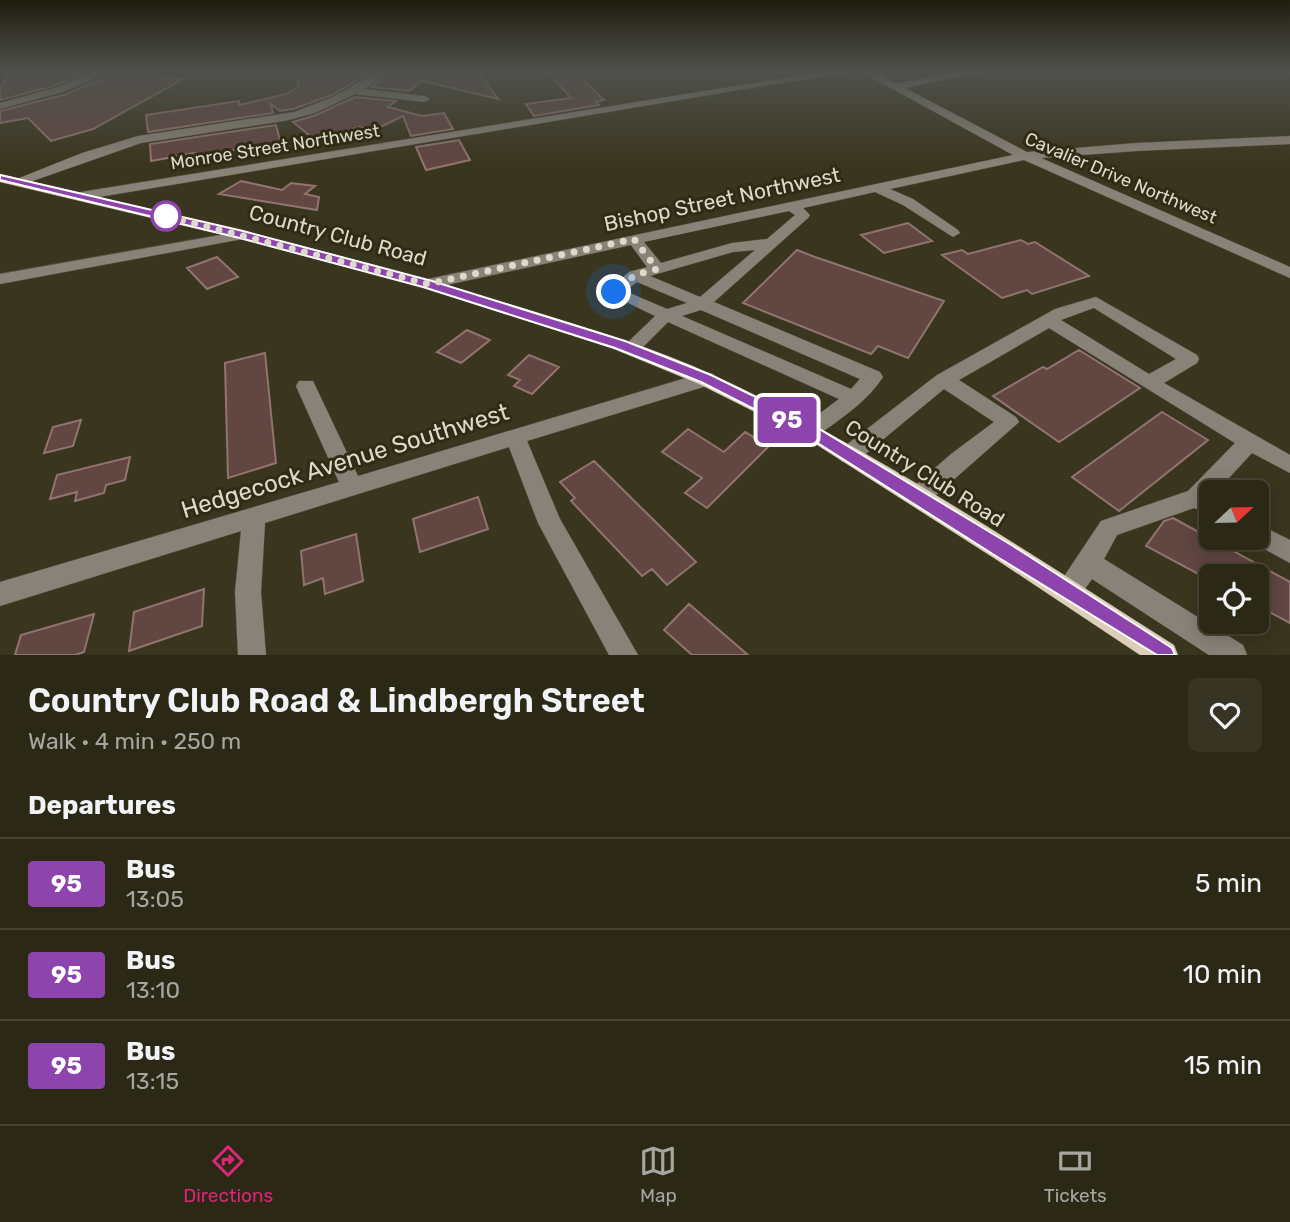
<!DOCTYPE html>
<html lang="en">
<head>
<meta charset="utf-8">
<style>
	:root { --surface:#2c2816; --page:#383423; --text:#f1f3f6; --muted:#a6a6a1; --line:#484435; --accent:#db2777 }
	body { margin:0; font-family:Rubik,sans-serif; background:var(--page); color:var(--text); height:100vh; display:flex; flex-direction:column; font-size:26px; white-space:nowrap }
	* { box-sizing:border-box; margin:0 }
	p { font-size:23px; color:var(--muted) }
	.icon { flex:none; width:38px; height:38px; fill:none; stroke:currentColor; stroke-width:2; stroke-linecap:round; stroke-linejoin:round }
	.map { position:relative; height:655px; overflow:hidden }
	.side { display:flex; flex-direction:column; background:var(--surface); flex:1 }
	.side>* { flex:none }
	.badge { padding:0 14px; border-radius:5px; font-size:24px; line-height:46px }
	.needle { width:46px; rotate:68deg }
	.fabs { position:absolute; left:1199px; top:480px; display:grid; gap:14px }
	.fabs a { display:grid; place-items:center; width:70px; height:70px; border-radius:10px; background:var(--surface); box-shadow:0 4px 18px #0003,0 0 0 2px var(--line); font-size:35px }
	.you { position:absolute; width:35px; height:35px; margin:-18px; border:5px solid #fff; border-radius:50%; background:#1a73e8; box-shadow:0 0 0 10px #1a73e833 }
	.map>.badge { position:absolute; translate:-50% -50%; box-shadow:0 0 0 4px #fff }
	h2 { padding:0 28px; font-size:26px; line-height:63px }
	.round { display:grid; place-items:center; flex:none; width:74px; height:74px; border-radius:10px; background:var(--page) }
	.summary { display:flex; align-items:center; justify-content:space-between; height:119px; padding:0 28px }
	h1 { font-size:33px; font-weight:600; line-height:52px }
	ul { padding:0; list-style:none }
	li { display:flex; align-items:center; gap:21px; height:91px; padding:0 28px; border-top:2px solid var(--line) }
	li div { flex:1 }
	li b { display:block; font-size:26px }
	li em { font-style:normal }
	li .badge { min-width:77px; font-weight:700; text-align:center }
	.dock { display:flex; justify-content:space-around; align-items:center; height:98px; border-top:2px solid var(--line); background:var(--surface); font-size:19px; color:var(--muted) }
	.dock a { display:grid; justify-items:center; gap:4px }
	.dock .active { color:var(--accent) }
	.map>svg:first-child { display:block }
	.building { fill:#614642; stroke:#91746f; stroke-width:2 }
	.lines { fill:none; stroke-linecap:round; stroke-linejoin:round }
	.minor-casing { stroke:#57533d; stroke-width:1 }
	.major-casing { stroke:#57533d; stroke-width:1 }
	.minor { fill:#898278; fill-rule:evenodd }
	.major { fill:#ddceb9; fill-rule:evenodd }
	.line { fill:#8e44ad; stroke:#fff; stroke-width:2 }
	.walk { stroke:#dddacc; stroke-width:7; stroke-dasharray:0 12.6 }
	.stop-dot { fill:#fff; stroke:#8e44ad; stroke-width:3.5 }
	.labels { text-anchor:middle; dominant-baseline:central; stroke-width:6; stroke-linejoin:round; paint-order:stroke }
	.far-street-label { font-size:18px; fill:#dddacc; stroke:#302b14 }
	.street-label { font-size:21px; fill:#dddacc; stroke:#302b14 }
	.near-street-label { font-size:24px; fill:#dddacc; stroke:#302b14 }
</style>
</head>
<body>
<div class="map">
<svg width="1290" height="655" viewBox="0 0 1290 655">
	<rect width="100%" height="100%" fill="#3a351e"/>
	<path class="building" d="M12,71h77l-32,14 -57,15v-12z
		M299,71h74l-41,24 -39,14 -13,2 -9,-7 2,9 -125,19 -2,-17 93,-14v4l47,-11 12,-7z
		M394,71h84l20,28 -76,-18 -13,10 -38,-4z
		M547,71h27l30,29 -8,2 3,3 -65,11 -8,-12 45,-6z
		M115,76l68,3 -90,50 -42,12 -23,-23 -28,5v-12l67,-17 31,-14v2z
		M355,97l41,4 -8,6 34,9 22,-3 9,16 -42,7 -8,-20 -31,15 -12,-4 -45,13 -22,-18 23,-7z
		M276,125l5,19 -86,11v-2l-44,8 -1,-17z
		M459,140l11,20 -44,10 -10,-23z
		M241,181l41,9 9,-7 24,3 -10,8 14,3 -2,13 -98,-16z
		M908,223l24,18 -48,12 -23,-18z
		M1021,240l7,4 7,-2 54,34 -57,18 -5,-4 -25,8 -60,-43 20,-5 6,4z
		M797,250l18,7 129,44 -36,57 -30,-12 -7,8 -128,-51z
		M217,257l21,20 -31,12 -20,-21z
		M467,330l23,10 -29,23 -24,-11z
		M1079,350l61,38 -81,54 -66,-46 50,-29 4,2z
		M265,353l11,110 -48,15 -3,-115z
		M529,355l30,12 -27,27 -18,-8 6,-6 -12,-5z
		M1162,412l46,28 -89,71 -47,-34z
		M81,420l-8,26 -29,7 9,-26z
		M688,429l36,23 21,-20 24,14 -62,62 -22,-15 17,-15 -40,-26z
		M130,457l-5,23 -19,5 -2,8 -29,8 2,-9 -27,7 7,-24z
		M594,461l102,101 -29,23 -15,-16 -10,7 -71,-75 4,-3 -15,-16z
		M478,497l10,32 -68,23 -7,-33z
		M1173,518l117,64v41l-34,-18v-29h-54l-56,-30 18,-25z
		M356,534l7,47 -38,13 -2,-16 -19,7 -3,-34z
		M204,589l-2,37 -73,25 5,-39z
		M689,604l59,51h-56l-28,-25z
		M94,614l-10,38 -9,3h-60l6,-20z"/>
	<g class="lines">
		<g class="minor-casing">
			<path id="minor" d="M97,71h14l-45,20 -66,18v-6l58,-16z
				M379,71h12l-27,18 61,7 5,3 -5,3 -70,-8 -40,19 -31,8 -143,22 -117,41h-10l-2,-3 70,-28 56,-17 156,-24 39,-15z
				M828,71h25l-772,129 -7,-4 7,-4z
				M860,71h13l23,13 65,-13h23l-79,17 122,64 109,-9 154,-7v8l-154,7 -95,7 249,109v11l-266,-118 -134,29 23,10 45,31 2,3 -7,4 -50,-32 -28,-13 -72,16 7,7 -2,3 -94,84 166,70 3,5c-16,25 -43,42 -66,59l-7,3 -7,-3 -3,-5 3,-5 36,-27 -171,-77 -31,31h-12l-3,-4 3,-4 30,-29 -49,-24 23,-20 18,-5 -16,-22 -203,44 -8,-5 8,-5 585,-124zM789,211l6,4 -28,24 -35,4 -71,20 -17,-21zM755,250l-55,47 -50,-21 83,-24zM637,282l50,21 -20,6 -42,-18zM701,310l159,69 -9,10 -169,-73z
				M243,231l7,4 -2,3 -248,46v-10z
				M1096,297l101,58 2,4 -2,4 -33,20 126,72v18l-38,-20 -36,39h-5v23l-17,-7 -77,27 -13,24 139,86 4,10h-38l-117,-76 -15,21 -9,4 -9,-4 -4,-8 4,-8 42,-63 87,-30 47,-48 -186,-115 -90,52 57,37 3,5 -93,82 -8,2 -8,-2 -3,-7 3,-7 41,-36 43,-32 -50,-33 -87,72 -8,2 -8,-2 -3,-6 3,-6 96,-74 118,-66zM1094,308l82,51 -27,15 -88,-54z
				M706,372l7,2 3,5 -3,5 -186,57 33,78 78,136h-29l-71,-132 -29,-76 -244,76 -4,69 5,63h-28l-3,-63 6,-61 -241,75v-24l339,-100 -43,-96 3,-5h14l45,95z
				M1256,523l34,17v23l-42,-23 -2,-3h10z"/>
		</g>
		<g class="major-casing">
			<path id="major" d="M0,174c175,41 350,80 522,134 65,20 131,39 193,68 161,74 310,175 459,269l4,10h-38l-143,-95 -194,-124 -104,-52 -85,-35 -192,-62 -182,-48 -240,-57z"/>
		</g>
		<use href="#minor" class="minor"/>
		<use href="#major" class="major"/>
	</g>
	<linearGradient id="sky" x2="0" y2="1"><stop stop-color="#201d10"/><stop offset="0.44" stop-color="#4f514c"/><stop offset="1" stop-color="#4f514c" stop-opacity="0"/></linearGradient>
	<rect width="1290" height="163" fill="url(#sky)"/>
	<path class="line" d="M0,175l243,56 189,50 193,60 86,34 105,52 197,119 159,102 3,7h-18l-158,-97 -194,-123 -104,-53 -86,-34 -192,-61 -183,-49 -240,-58z"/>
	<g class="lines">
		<path class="walk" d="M166,216l-4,-1 266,69 206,-45 23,30 -22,6 -21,17"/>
	</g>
	<circle class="stop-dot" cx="166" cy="216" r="14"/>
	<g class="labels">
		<g class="far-street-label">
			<text transform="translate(275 147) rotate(-9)">Monroe Street Northwest</text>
			<text transform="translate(1121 178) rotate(23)">Cavalier Drive Northwest</text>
		</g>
		<g class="street-label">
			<text transform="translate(722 199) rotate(-12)">Bishop Street Northwest</text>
			<text transform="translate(338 235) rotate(15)">Country Club Road</text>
			<text transform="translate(925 473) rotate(32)">Country Club Road</text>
		</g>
		<g class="near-street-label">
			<text transform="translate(345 461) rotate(-17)">Hedgecock Avenue Southwest</text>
		</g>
	</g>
</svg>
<div class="fabs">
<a><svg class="needle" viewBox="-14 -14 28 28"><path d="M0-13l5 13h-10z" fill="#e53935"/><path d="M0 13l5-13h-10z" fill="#a6a6a1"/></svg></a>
<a><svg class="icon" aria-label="locate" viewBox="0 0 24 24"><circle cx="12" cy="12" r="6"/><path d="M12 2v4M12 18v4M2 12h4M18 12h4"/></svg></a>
</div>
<div class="you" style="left:614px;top:292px"></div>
<b class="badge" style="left:787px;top:420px;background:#8e44ad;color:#fff">95</b>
</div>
<section class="side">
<div class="summary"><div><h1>Country Club Road &amp; Lindbergh Street</h1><p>Walk · 4 min · 250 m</p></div><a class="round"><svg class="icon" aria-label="heart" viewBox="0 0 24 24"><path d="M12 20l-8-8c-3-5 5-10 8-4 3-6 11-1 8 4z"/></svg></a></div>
<h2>Departures</h2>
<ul>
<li><span class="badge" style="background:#8e44ad;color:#fff">95</span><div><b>Bus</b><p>13:05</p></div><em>5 min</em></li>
<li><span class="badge" style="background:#8e44ad;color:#fff">95</span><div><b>Bus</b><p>13:10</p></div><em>10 min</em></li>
<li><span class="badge" style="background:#8e44ad;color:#fff">95</span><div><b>Bus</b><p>13:15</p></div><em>15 min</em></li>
</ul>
</section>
<nav class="dock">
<a class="active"><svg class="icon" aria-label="directions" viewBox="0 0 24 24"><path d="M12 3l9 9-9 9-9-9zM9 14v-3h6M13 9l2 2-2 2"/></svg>Directions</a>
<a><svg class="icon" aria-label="map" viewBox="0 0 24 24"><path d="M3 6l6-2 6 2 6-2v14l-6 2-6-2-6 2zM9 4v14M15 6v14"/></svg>Map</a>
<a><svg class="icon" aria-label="tickets" viewBox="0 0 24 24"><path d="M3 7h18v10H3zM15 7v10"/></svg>Tickets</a>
</nav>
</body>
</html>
